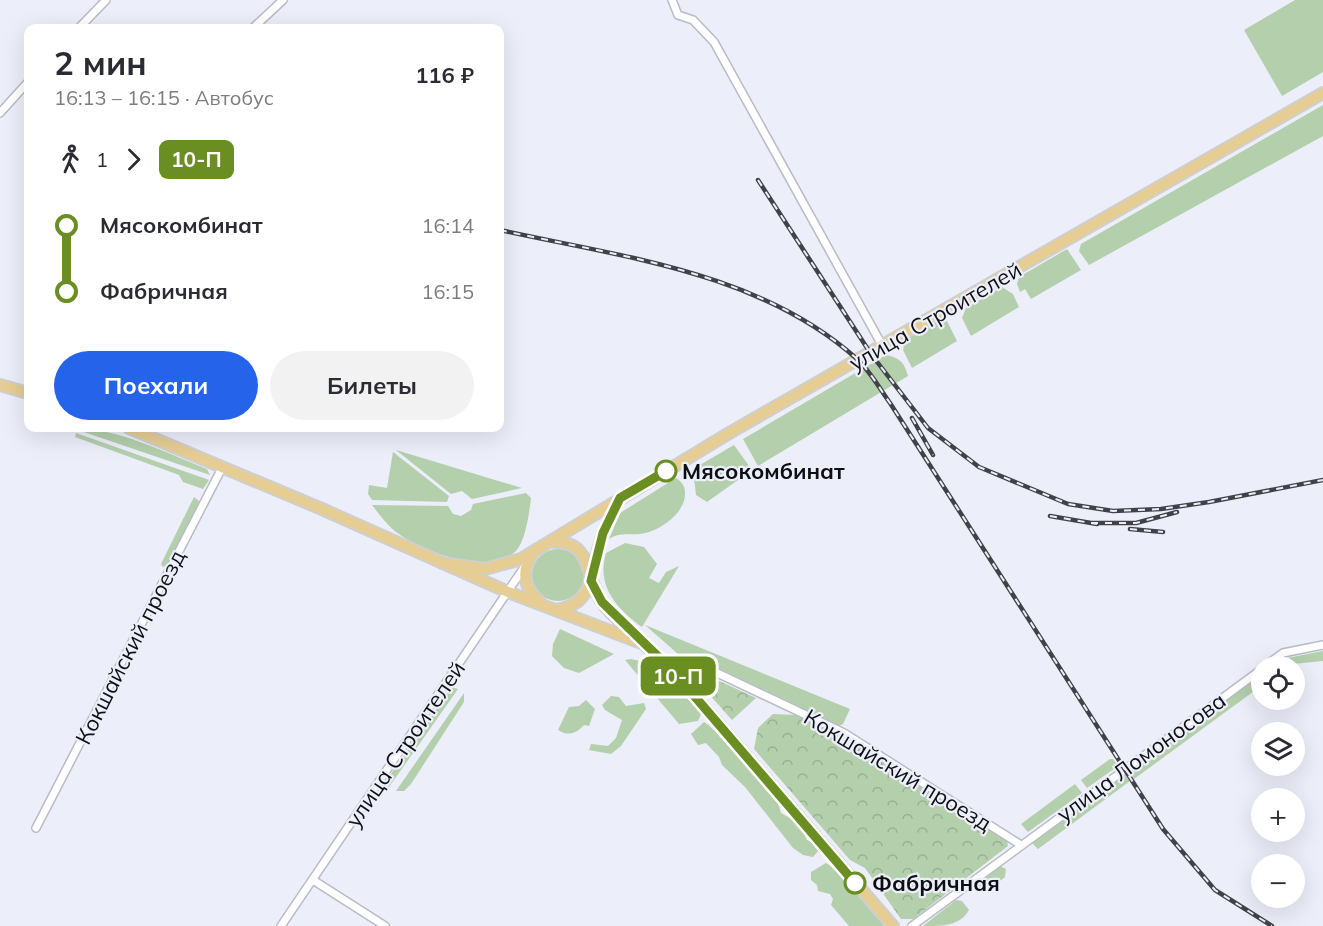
<!DOCTYPE html>
<html lang="ru">
<head>
<meta charset="utf-8">
<style>
	:root { --surface:#fff; --page:#f2f2f3; --text:#2b2b33; --muted:#7c7c81; --accent:#2563eb }
	body { margin:0; font-family:Mulish,sans-serif; background:var(--page); color:var(--text); height:100vh; display:flex; flex-direction:column; font-size:22px; white-space:nowrap }
	* { box-sizing:border-box; margin:0 }
	p { font-size:20px; color:var(--muted) }
	.icon { flex:none; width:33px; height:33px; fill:none; stroke:currentColor; stroke-width:2; stroke-linecap:round; stroke-linejoin:round }
	.map { position:relative; flex:1; overflow:hidden }
	.panel { position:absolute; left:24px; top:24px; width:480px; height:408px; display:flex; flex-direction:column; background:var(--surface); border-radius:12px; box-shadow:0 6px 24px #0002 }
	.panel>* { flex:none }
	.badge { padding:0 12px; border-radius:9px; font-size:21px; line-height:39px }
	.controls { position:absolute; left:1251px; top:656px; display:grid; gap:12px }
	.controls a { display:grid; place-items:center; width:54px; height:54px; border-radius:50%; background:var(--surface); box-shadow:0 6px 24px #0002; font-size:30px }
	.map>.badge { position:absolute; translate:-50% -50%; box-shadow:0 0 0 3px #fff }
	.legs { display:flex; align-items:center; gap:9px; height:66px; padding:0 30px; font-size:20px }
	.legs p { margin-inline-start:auto }
	.head { display:flex; align-items:center; justify-content:space-between; height:102px; padding:0 30px }
	h1 { font-size:33px; font-weight:700; line-height:45px }
	.cta { display:flex; gap:12px; margin-top:auto; padding:12px 30px }
	.cta a { flex:1; height:69px; border-radius:36px; background:var(--accent); color:#fff; font-size:24px; font-weight:700; line-height:69px; text-align:center }
	.cta a+a { background:var(--page); color:var(--text) }
	ul { padding:0 30px; list-style:none }
	li { display:flex; align-items:center; gap:21px; height:66px; font-size:22px }
	li i { display:grid; place-items:center; width:9px; height:100%; margin:0 8px; background:currentColor }
	li i::after { content:''; width:15px; height:15px; margin:-8px; border:4px solid; border-radius:50%; background:var(--surface) }
	li p { margin-inline-start:auto }
	li:first-child i { background:linear-gradient(#0000 50%,currentColor 0) }
	li:last-child i { background:linear-gradient(currentColor 50%,#0000 0) }
	.map>svg:first-child { display:block }
	.grass { fill:#b3cfac }
	.park { fill:url(#park-crowns) }
	.lines { fill:none; stroke-linecap:round; stroke-linejoin:round }
	.street-casing { stroke:#b9bbc6; stroke-width:10 }
	.primary-casing { stroke:#cfcfd0; stroke-width:14 }
	.street { stroke:#fff; stroke-width:7 }
	.primary { stroke:#e6cd94; stroke-width:10 }
	.rail-casing { stroke:#414248; stroke-width:4.5 }
	.rail { stroke:#eceefa; stroke-width:2; stroke-dasharray:7; stroke-linecap:butt }
	.line-1-casing { stroke:#fff; stroke-width:14 }
	.line-1 { stroke:#6b8e23; stroke-width:9 }
	.stop-1-dot { fill:#fff; stroke:#6b8e23; stroke-width:3 }
	.labels { text-anchor:middle; dominant-baseline:central; stroke-width:4.5; stroke-linejoin:round; paint-order:stroke }
	.street-label { font-size:22px; fill:#0e0f13; stroke:#eceefa }
	.stop-label { font-size:22px; font-weight:bold; fill:#0e0f13; stroke:#eceefa; text-anchor:start }
</style>
</head>
<body>
<div class="map">
<svg width="1323" height="926" viewBox="0 0 1323 926">
	<defs>
		<pattern id="park-crowns" width="20" height="18" patternUnits="userSpaceOnUse" patternTransform="scale(1.5)"><rect width="20" height="18" fill="#b3cfac"/><path d="M2 6a3 3 0 1 1 6 0M12 15a3 3 0 1 1 6 0" fill="none" stroke="#99b193"/></pattern>
	</defs>
	<rect width="100%" height="100%" fill="#eceefa"/>
	<path class="grass" d="M1295,0h28v72l-41,24 -38,-66z
		M1323,105v31l-234,129 -10,-14 2,-7z
		M1067,249l14,21 -50,29 -6,-10 -5,3 -3,-8 2,-7z
		M1002,287l11,7 6,13 -48,29 -9,-18 4,-10z
		M945,317l12,24 -45,27 -9,-18 2,-10z
		M886,355c14,3 18,7 22,21l-150,90 -15,-27z
		M72,428c43,-1 95,25 135,41l3,6z
		M76,433l133,47 -6,9 -20,-7 -4,-7 -104,-38z
		M734,445l18,25 -45,32 -11,-7 -3,-26z
		M396,450l126,38 -50,11 -10,-8 -11,3z
		M393,452l56,44 -2,6 -75,-2 -4,-6 1,-9 18,3z
		M676,478c6,4 9,8 9,15 1,20 -26,39 -45,41 -12,1 -21,-2 -31,5l11,-26z
		M526,493l5,5c-2,15 -5,42 -15,53 -28,26 -94,1 -120,-19 -9,-7 -17,-18 -24,-27l76,1 5,8 8,2 10,-6 2,-6z
		M194,497l5,4 -1,5 -31,59 -4,2 -2,-3z
		M625,543l19,4 13,17 -8,14 10,5 7,-11 13,-6 -37,61c-25,-18 -46,-41 -36,-74z
		M532 575a26 26 0 1 1 52 0a26 26 0 1 1-52 0Z
		M645,625l205,84 -7,15 -4,2 -125,-60 -36,-12z
		M560,629l54,25 -35,19 -15,-5 -12,-12 1,-12z
		M1323,651v10l-50,5 9,-7z
		M631,659c39,7 47,24 71,53l-4,9 -19,3 -54,-64z
		M1261,675v11l-127,93 -4,-7z
		M452,687l6,2 -69,98 -4,-3 3,-6z
		M464,693v9l-53,82 -7,7h-8z
		M611,696l8,1 7,9 18,-3 2,6 -25,37 -10,8 -22,-4 2,-6 17,2 8,-8 6,-18 -17,-10 -3,-5z
		M586,700l9,9 -6,17 -5,-1c-7,8 -16,12 -26,5l11,-23 10,-1z
		M704,722c12,7 19,22 30,26 4,8 11,10 13,19l31,36 3,10c12,6 21,15 26,27l8,4 3,7 -5,6 -10,-2 -10,-7 -48,-61 -23,-22 -3,-8 -13,-14 -8,2 -7,-11z
		M1110,759h3l5,7 -31,22 -6,-8z
		M1125,775l5,6 -92,68 -6,-6z
		M1075,784l7,9 -54,39 -7,-8z
		M826,863c8,3 53,54 58,63h-35l-18,-21 2,-6 -3,-5 -12,-3 -1,-6 -6,-5v-8z
		M1000,866l6,3 -1,8 -20,16 -10,-9z
		M956,900l6,1 7,9c-9,16 -26,16 -46,16z"/>
	<path class="park" d="M692,675l21,3 43,20 -24,22z
		M773,714l24,1 45,22 165,103 1,6 -95,73h-12l-36,-51 -15,-8 -96,-111 4,-21z"/>
	<g class="lines">
		<g class="street-casing">
			<path id="street" d="M672,0l6,15 15,5 21,22 169,305
				M79,28l27,-28
				M253,28l30,-28
				M0,113l28,-31
				M1265,666l18,-13 40,-8
				M672,670l23,-2 18,3 131,62 177,112
				M36,828l187,-362
				M313,880l72,46
				M281,926l244,-360
				M912,926l350,-257"/>
		</g>
		<g class="primary-casing">
			<path id="primary" d="M0,385l28,8
				M129,428l193,81 186,83 136,52 28,26 221,256
				M549,542c44,-3 36,33 52,59 11,17 30,28 43,43
				M533,553c-13,18 -9,35 7,49
				M442,563l43,6 36,-10 210,-127 592,-339
				M592,571l11,-38 16,-34
				M556,610c19,-3 28,-11 35,-29"/>
		</g>
		<use href="#street" class="street"/>
		<use href="#primary" class="primary"/>
		<g class="rail-casing">
			<path id="rail" d="M758,180l113,174 57,74 51,39 89,37 45,7 48,-2 48,-7 114,-22
				M500,230c122,27 260,42 357,129 13,12 23,30 33,44l273,426 52,61 57,36
				M912,418l21,37
				M1050,516l47,8
				M1091,523h45l41,-11
				M1130,529l33,3"/>
		</g>
		<use href="#rail" class="rail"/>
	</g>
	<g class="lines">
		<g class="line-1-casing">
			<path id="line-1" d="M666,471l-46,27 -17,35 -12,48 11,21 70,68 183,213"/>
		</g>
		<use href="#line-1" class="line-1"/>
	</g>
	<g class="stop-1-dot">
		<circle cx="666" cy="471" r="10"/>
		<circle cx="855" cy="883" r="10"/>
	</g>
	<g class="labels">
		<g class="street-label">
			<text transform="translate(935 316) rotate(-30)">улица Строителей</text>
			<text transform="translate(130 647) rotate(-63)">Кокшайский проезд</text>
			<text transform="translate(405 744) rotate(-56)">улица Строителей</text>
			<text transform="translate(1141 757) rotate(-36)">улица Ломоносова</text>
			<text transform="translate(898 770) rotate(31)">Кокшайский проезд</text>
		</g>
		<g class="stop-label">
			<text x="682" y="471">Мясокомбинат</text>
			<text x="872" y="883">Фабричная</text>
		</g>
	</g>
</svg>
<div class="controls">
<a><svg class="icon" aria-label="locate" viewBox="0 0 24 24"><circle cx="12" cy="12" r="6"/><path d="M12 2v4M12 18v4M2 12h4M18 12h4"/></svg></a>
<a><svg class="icon" aria-label="layers" viewBox="0 0 24 24"><path d="M12 4l9 5-9 5-9-5zM3 14l9 5 9-5"/></svg></a>
<a>+</a>
<a>−</a>
</div>
<b class="badge" style="left:678px;top:676px;background:#6b8e23;color:#fff">10-П</b>
<section class="panel">
<div class="head"><div><h1>2 мин</h1><p>16:13 – 16:15 · Автобус</p></div><b>116 ₽</b></div>
<div class="legs"><svg class="icon" aria-label="walk" viewBox="0 0 24 24"><circle cx="13" cy="4" r="2"/><path d="M13 8l-2 6 4 7M11 14l-3 7M7 12l3-4h3l4 4"/></svg>1<svg class="icon" aria-label="forward" viewBox="0 0 24 24"><path d="M9 5l7 7-7 7"/></svg><b class="badge" style="background:#6b8e23;color:#fff">10-П</b></div>
<ul>
<li><i style="color:#6b8e23"></i><b>Мясокомбинат</b><p>16:14</p></li>
<li><i style="color:#6b8e23"></i><b>Фабричная</b><p>16:15</p></li>
</ul>
<div class="cta"><a>Поехали</a><a>Билеты</a></div>
</section>
</div>
</body>
</html>
